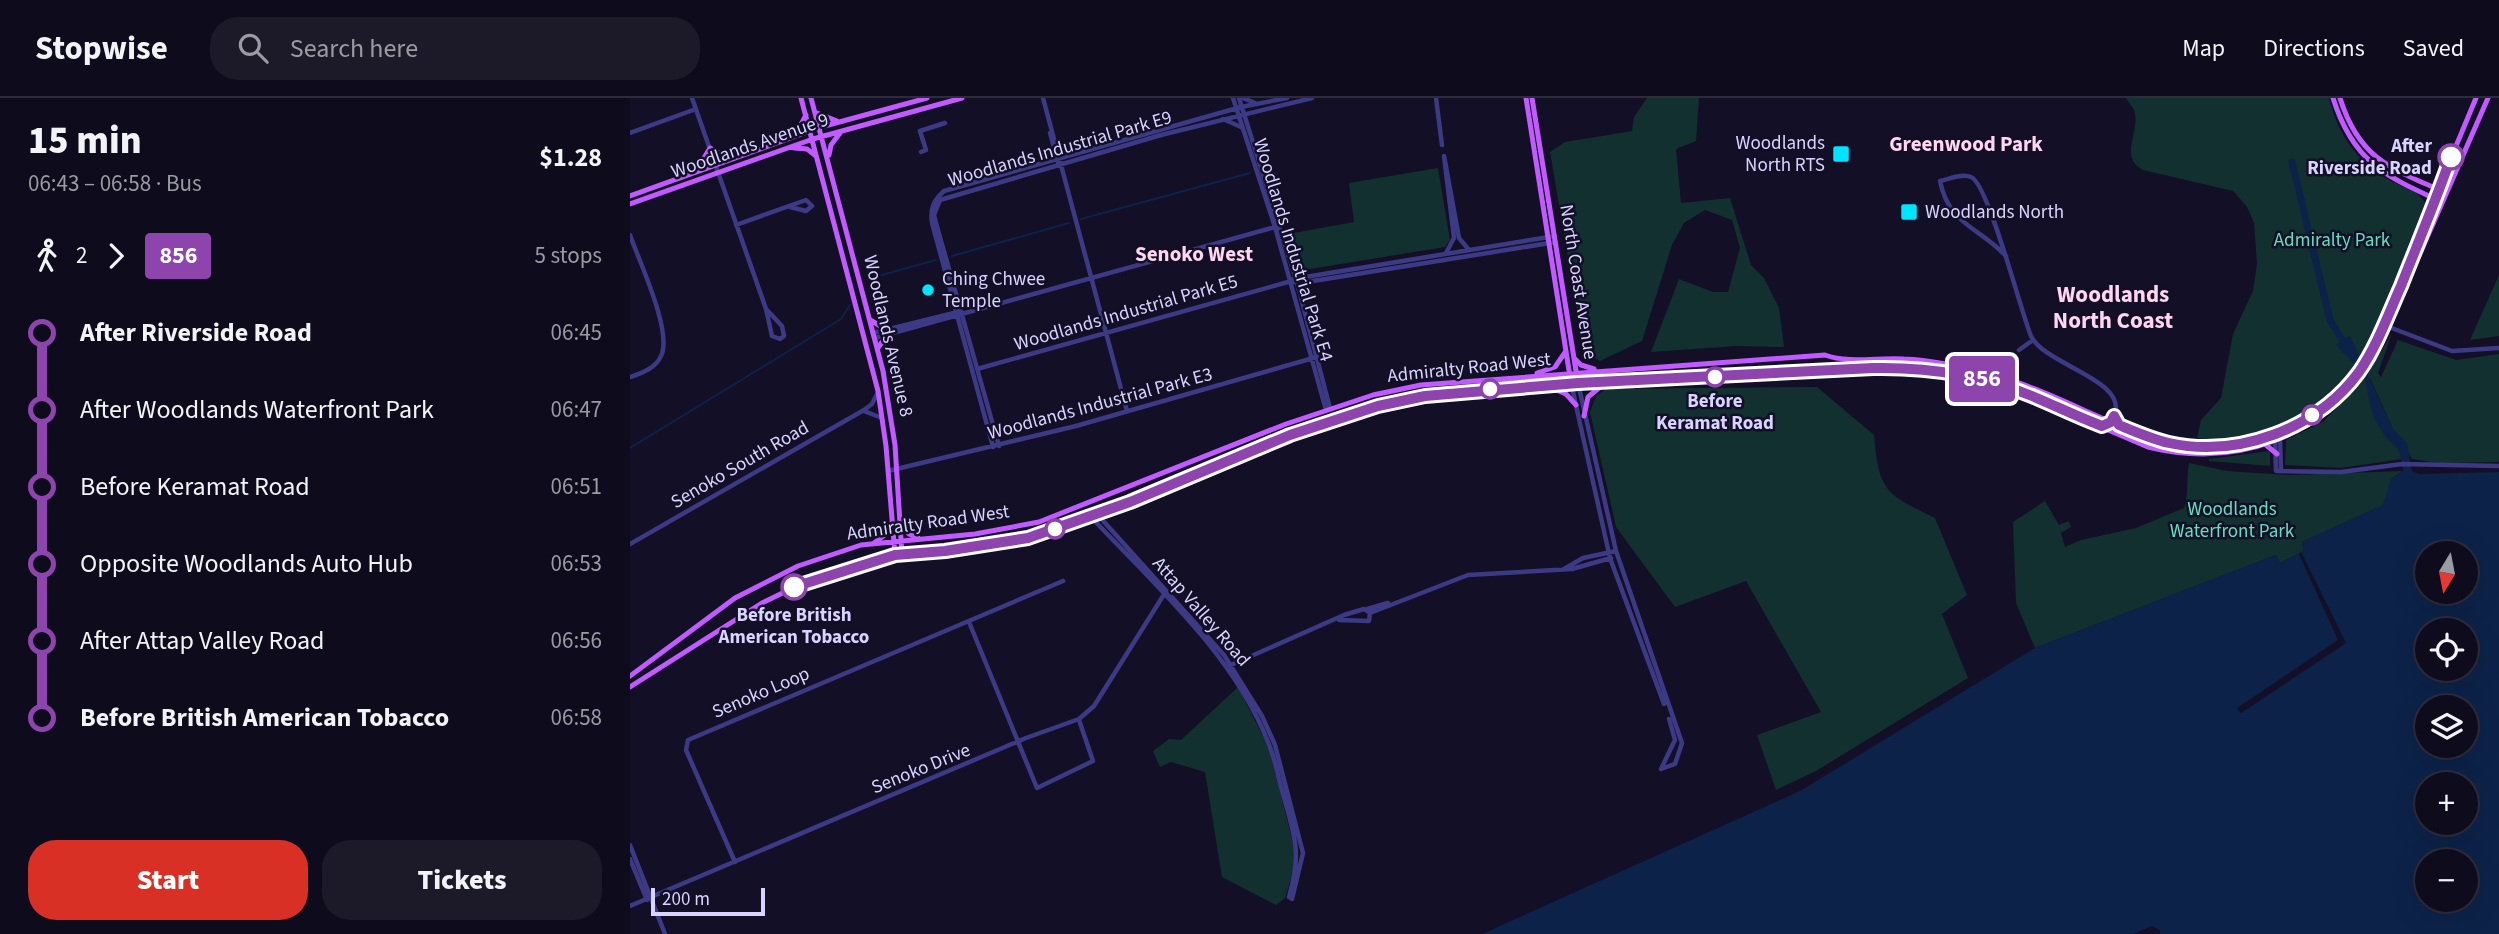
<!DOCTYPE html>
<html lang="en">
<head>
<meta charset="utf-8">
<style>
	:root { --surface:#0e0b1c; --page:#1c1929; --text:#f1f3f6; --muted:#9b9ba3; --line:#2e2b3b; --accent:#d93025 }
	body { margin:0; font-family:"Source Sans 3",sans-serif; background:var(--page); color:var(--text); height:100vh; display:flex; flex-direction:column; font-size:26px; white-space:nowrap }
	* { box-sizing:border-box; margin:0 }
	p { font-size:23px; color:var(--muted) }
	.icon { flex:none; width:38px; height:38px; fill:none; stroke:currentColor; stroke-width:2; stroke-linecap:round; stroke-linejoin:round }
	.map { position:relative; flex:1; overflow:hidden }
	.side { display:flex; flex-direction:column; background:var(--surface); width:630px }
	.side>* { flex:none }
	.badge { padding:0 14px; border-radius:5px; font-size:24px; line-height:46px }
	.needle { width:46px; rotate:190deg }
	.fabs { position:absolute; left:1785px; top:443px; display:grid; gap:14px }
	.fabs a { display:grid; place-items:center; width:63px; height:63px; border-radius:50%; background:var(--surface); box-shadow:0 7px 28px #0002,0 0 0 2px var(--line); font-size:35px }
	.scale { position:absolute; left:21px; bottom:18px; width:114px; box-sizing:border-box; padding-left:7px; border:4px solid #d9d4ff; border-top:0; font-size:19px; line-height:24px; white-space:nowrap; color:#d9d4ff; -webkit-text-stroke:5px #130f26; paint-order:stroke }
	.map>.badge { position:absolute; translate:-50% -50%; box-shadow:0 0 0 4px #fff }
	.legs { display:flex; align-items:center; gap:10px; height:77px; padding:0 28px; font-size:23px }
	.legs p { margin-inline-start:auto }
	.head { display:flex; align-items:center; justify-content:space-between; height:119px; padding:0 28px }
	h1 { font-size:38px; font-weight:800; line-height:52px }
	.button { display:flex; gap:14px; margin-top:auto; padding:14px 28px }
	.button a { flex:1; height:80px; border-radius:28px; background:var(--accent); color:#fff; font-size:28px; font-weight:800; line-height:80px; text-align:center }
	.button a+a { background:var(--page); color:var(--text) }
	ul { padding:0 28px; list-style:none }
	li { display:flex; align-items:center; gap:24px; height:77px; font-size:26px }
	li i { display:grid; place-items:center; width:10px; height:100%; margin:0 9px; background:currentColor }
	li i::after { content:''; width:18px; height:18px; margin:-9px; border:5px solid; border-radius:50%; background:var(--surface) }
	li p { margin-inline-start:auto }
	li:first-child i { background:linear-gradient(#0000 50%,currentColor 0) }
	li:last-child i { background:linear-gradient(currentColor 50%,#0000 0) }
	header { display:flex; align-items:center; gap:42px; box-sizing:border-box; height:98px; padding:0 35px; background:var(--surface); border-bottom:2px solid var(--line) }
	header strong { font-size:33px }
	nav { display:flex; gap:38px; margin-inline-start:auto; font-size:24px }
	.search { width:490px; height:63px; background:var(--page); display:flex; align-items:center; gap:18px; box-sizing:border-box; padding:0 24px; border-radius:28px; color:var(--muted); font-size:26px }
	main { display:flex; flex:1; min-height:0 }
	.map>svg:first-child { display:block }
	.green { fill:#12302f }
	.water { fill:#0c2248; fill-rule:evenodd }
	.pier { fill:#130f26 }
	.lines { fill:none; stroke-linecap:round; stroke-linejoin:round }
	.stream { stroke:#0c2248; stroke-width:2 }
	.river { stroke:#0c2248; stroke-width:7 }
	.minor { stroke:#3d3a85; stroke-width:4.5 }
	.major { stroke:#c25bff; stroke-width:5 }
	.line-1-casing { stroke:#fff; stroke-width:16 }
	.line-1 { stroke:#8e44ad; stroke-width:10 }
	.poi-dot { fill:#00e5ff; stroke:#130f26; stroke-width:2.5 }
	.stop-1-dot { fill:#fff; stroke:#8e44ad; stroke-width:3.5 }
	.labels { text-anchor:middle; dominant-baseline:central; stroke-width:5; stroke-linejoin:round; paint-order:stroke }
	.poi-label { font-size:19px; fill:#d9d4ff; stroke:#130f26; text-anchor:start }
	.street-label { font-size:19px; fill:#d9d4ff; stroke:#130f26 }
	.stop-label { font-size:19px; font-weight:bold; fill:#d9d4ff; stroke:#130f26 }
	.park-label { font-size:19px; fill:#5fe0c0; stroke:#130f26 }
	.neighbourhood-label { font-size:21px; font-weight:bold; fill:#ffd6f0; stroke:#130f26 }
	.quarter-label { font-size:23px; font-weight:bold; fill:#ffd6f0; stroke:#130f26 }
</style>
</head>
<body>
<header>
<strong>Stopwise</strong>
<div class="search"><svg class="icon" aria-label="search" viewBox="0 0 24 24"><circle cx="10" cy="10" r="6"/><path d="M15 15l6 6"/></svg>Search here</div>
<nav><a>Map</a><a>Directions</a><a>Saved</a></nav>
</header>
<main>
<section class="side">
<div class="head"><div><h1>15 min</h1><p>06:43 – 06:58 · Bus</p></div><b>$1.28</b></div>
<div class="legs"><svg class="icon" aria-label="walk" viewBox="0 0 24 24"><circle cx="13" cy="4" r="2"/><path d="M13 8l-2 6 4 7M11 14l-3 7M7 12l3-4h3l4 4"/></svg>2<svg class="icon" aria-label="forward" viewBox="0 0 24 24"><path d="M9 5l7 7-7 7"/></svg><b class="badge" style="background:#8e44ad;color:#fff">856</b><p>5 stops</p></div>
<ul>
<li><i style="color:#8e44ad"></i><b>After Riverside Road</b><p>06:45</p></li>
<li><i style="color:#8e44ad"></i><span>After Woodlands Waterfront Park</span><p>06:47</p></li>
<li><i style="color:#8e44ad"></i><span>Before Keramat Road</span><p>06:51</p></li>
<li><i style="color:#8e44ad"></i><span>Opposite Woodlands Auto Hub</span><p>06:53</p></li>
<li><i style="color:#8e44ad"></i><span>After Attap Valley Road</span><p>06:56</p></li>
<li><i style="color:#8e44ad"></i><b>Before British American Tobacco</b><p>06:58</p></li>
</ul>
<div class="button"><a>Start</a><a>Tickets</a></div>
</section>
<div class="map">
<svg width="1869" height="836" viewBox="0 0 1869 836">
	<rect width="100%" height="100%" fill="#130f26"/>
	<path class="green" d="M1017,0h52l-3,43 -20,8 5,54 49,-5 21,67 13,13 15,30 5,39 -48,-1 -85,6 28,-73 34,13h15l12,-44 -8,-28 -27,-10 -21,13 -12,22 -30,96 -42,20 -12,-7 -10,-38 -28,-164 15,-10 67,-11 2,-14z
		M1496,0h203c8,34 28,65 60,82 15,8 30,10 39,27l-54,134 -12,20 -2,-1c-28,54 -105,87 -163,78l4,-18 20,-22 12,-64 20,-43 4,-27 -3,-41 -7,-16 -14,-16 -90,-21c-24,-12 -4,-37 -8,-57 -1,-5 -7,-11 -9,-15z
		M808,70l12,72 -5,7 -141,23 -7,-4 -9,-32 66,-12 -5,-39z
		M1869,177v61l-29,4z
		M1762,235l-14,40 3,4 17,-37 58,20 43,-6v108l-62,1 -25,-4 -19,-30 -23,-51 9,47 18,20 5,14 -61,9 -56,-3 1,-25 37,-18 26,-27 21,-25z
		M1187,289l57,48c5,57 12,59 61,83l32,77 -25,19 26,64 -152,93 -40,19 -19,-55 64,-23 -75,-131 -71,26 -59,-80 -26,-115 6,-16 10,-7z
		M1640,353v15l-61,-5v-2z
		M1559,365l38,8 62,4 114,-4 -12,8 -7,26 -82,37 2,9 -24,12 -4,-8 -241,93 -19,-45 -3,-81 32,-21 14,24 10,-4 2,6 -10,6 4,14 16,-7 55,-12 48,-20c5,-15 2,-29 5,-45z
		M608,589l31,61 28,111 -12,39 -9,7 -54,-28 -17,-105 -34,-10 -11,5 -7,-16 16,-12 12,1z"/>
	<path class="water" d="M1720,238l43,93 14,14 5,28 7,3 80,-2v462h-339v-4l-8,-4 -19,8h-651l318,-143 235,-143 241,-93 4,8 24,-12 -2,-9 81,-37 8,-26 12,-8c-3,-30 -9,-21 -22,-41 -10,-15 -12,-30 -15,-46 -4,-16 -19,-27 -30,-39zM1797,455h39v39h-39zM1797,532h39v38h-39zM1797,609h39v39h-39zM1797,686h39v38h-39zM1797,763h39v39h-39z"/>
	<path class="pier" d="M1671,454l45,91 -105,70 -4,-5 101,-68 -39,-86z"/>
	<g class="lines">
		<path class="stream" d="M451,121l169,-46
			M322,158l117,-33
			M241,180l65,-18
			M0,350l211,-129 9,-14"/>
		<path class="river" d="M1662,64l38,158 17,27"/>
		<path class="minor" d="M62,0l74,211 6,27 8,3 4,-3 -2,-10 -16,-17
			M413,0l84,313
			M603,0l42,129 51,183
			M609,0l57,181 34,129
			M613,0l12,5
			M806,0l6,47
			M593,21l18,8
			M0,35l66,-24
			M420,35l8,29
			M427,46l17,10
			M291,54l5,-2 -6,-19 25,-8
			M106,127l70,-25 6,6 -6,5 -16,-4
			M0,137c9,26 43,97 31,121 -5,12 -19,17 -31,21
			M816,155l8,-15 -10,-82 15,82 10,12
			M1376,158c-27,-29 -57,-31 -66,-75 9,-2 23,-8 31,-4 17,6 50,135 60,159 13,29 99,44 83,80
			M663,181l262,-43
			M1759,229l63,24 47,-3
			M243,235l85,-21
			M245,240l404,-112
			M1389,252l14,-10
			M347,271l311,-87h19l249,-40
			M941,285l39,175 54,146
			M948,285l38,168 66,192 -7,21 -14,5
			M234,313l18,7
			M1650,339l1,34
			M1645,342l1,31 65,1 61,-8 97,2
			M369,348l-63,-223 -2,-8 6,-15 221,-65 151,-37
			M363,349l-61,-224c-2,-14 1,-22 12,-32l297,-84 46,-9
			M258,373l188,-45 241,-69
			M461,419c63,67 143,138 177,225 7,16 10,35 15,52 12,43 19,59 6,103l3,2 11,-46 -28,-108 -13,-29 -38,-61 -127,-141
			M0,446l234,-134 8,-6 6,-12
			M934,471l19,-11 33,-7
			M737,511l21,-6
			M709,522l30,1 1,-8 98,-38 104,-6 39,-11
			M339,524l68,166 56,-27 -14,-41
			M601,567l113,-50 20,-6 6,4
			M1031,671l14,-29 -6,-21
			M0,747l35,89
			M0,761l17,41
			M105,764l-49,-112 2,-10 375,-159
			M0,808l396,-168 53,-19 15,-13 69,-110"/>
		<path class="major" d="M171,0l77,293 8,55 9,109
			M181,0l72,273 12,74 7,110
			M896,0l45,285
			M902,0l46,285
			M1703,0c19,61 49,77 105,102
			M1710,0c18,58 48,70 100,92
			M187,15l20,8
			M166,36l10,-19
			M164,50l13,1 9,7
			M199,57l2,-10 9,-12
			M66,73l14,-23 19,11
			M0,98l191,-69 106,-29
			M0,106l183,-65 149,-41
			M242,223l15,9
			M248,250l9,-13
			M945,261l6,6 13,4
			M907,275l18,-6 11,-16
			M917,288l19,8 10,11
			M954,318l4,-19 17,-14
			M1636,347l11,9
			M271,428l8,8 9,4
			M244,445l12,-9 5,-9
			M0,578l105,-78 63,-32 63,-21 114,-11 64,-12 247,-98 87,-29 48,-10 404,-30c25,9 53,2 79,4 27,1 53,7 79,13 61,15 110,46 169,66 82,29 171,-12 217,-83l107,-257
			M0,589l132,-84 45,-22 88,-26 50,-4 85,-14 100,-35 160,-67 88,-29 47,-10 153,-13 333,-15 56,8 38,10 143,61c90,22 174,-10 226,-88l114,-261"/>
	</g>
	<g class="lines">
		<g class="line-1-casing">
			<path id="line-1" d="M164,489l101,-32 50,-4 83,-13 102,-36 160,-67 88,-29 47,-10 153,-13 295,-15c55,-1 109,7 159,28 24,10 46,21 70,30l9,-4 3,-6 5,9c17,7 33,14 50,18 69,15 148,-14 190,-71 18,-26 29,-57 42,-86 17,-43 35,-86 50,-129"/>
		</g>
		<use href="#line-1" class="line-1"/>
	</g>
	<g class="poi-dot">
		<rect x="1202" y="47" width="18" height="18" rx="3.5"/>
		<rect x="1270" y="105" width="18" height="18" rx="3.5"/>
		<circle cx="298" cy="192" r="7"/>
	</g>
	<g class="stop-1-dot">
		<circle cx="1821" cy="59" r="12"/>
		<circle cx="1085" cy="279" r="9"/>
		<circle cx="860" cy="291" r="9"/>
		<circle cx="1682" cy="317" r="9"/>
		<circle cx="425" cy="431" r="9"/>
		<circle cx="164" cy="489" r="12"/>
	</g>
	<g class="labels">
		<g class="poi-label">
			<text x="1195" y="45" text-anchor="end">Woodlands<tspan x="1195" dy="22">North RTS</tspan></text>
			<text x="1295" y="114">Woodlands North</text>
			<text x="312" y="181">Ching Chwee<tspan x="312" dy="22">Temple</tspan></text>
		</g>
		<g class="street-label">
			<text transform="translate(120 48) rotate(-19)">Woodlands Avenue 9</text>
			<text transform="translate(430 51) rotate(-16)">Woodlands Industrial Park E9</text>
			<text transform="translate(663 152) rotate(73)">Woodlands Industrial Park E4</text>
			<text transform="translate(948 184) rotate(81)">North Coast Avenue</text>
			<text transform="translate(496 215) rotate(-16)">Woodlands Industrial Park E5</text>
			<text transform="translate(258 238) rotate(77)">Woodlands Avenue 8</text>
			<text transform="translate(839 270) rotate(-6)">Admiralty Road West</text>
			<text transform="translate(470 306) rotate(-15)">Woodlands Industrial Park E3</text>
			<text transform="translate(110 367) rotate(-30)">Senoko South Road</text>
			<text transform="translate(298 425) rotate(-8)">Admiralty Road West</text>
			<text transform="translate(571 514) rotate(49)">Attap Valley Road</text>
			<text transform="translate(131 595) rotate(-23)">Senoko Loop</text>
			<text transform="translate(291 671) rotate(-22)">Senoko Drive</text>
		</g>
		<g class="stop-label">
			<text x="1802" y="48" text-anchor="end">After<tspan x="1802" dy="22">Riverside Road</tspan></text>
			<text x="1085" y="303">Before<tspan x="1085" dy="22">Keramat Road</tspan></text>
			<text x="164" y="517">Before British<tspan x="164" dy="22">American Tobacco</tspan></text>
		</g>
		<g class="park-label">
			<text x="1702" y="142">Admiralty Park</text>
			<text x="1602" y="411">Woodlands<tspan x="1602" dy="22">Waterfront Park</tspan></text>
		</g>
		<g class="neighbourhood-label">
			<text x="1336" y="46">Greenwood Park</text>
			<text x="564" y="156">Senoko West</text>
		</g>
		<g class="quarter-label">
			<text x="1483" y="196">Woodlands<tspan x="1483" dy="26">North Coast</tspan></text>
		</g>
	</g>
</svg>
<div class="fabs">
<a><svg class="needle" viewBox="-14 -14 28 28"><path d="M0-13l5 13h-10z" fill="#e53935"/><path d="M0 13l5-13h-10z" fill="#9b9ba3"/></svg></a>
<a><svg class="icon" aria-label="locate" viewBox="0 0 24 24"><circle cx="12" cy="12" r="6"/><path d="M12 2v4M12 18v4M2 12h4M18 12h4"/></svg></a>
<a><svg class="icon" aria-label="layers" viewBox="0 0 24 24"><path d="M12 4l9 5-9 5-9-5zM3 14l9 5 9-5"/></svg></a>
<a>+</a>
<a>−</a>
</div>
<div class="scale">200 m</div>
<b class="badge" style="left:1352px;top:281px;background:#8e44ad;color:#fff">856</b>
</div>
</main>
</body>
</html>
